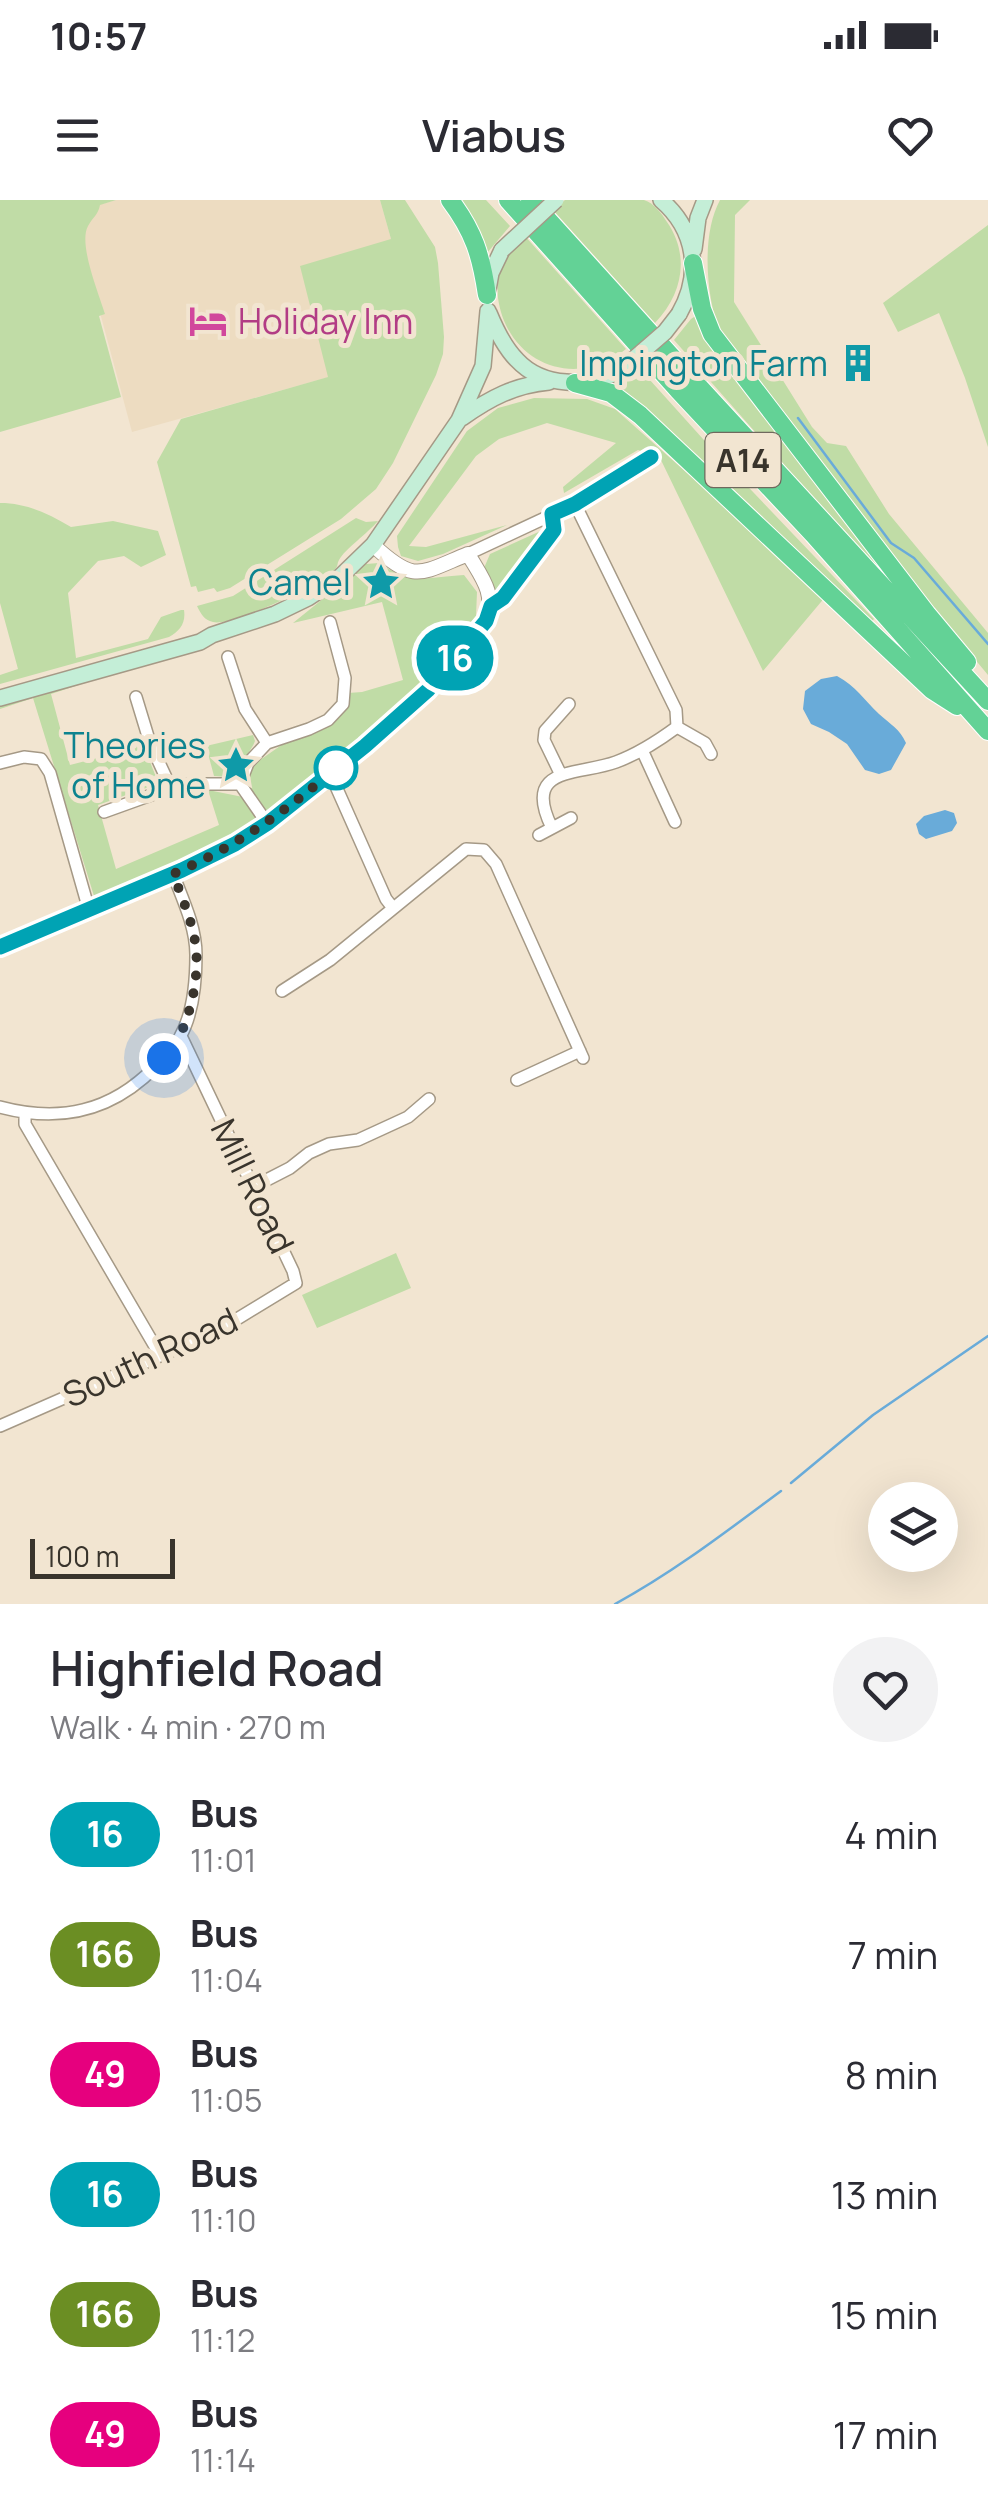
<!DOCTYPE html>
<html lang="en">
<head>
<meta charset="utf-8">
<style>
	:root { --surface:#fff; --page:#f2f2f3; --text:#2b2b33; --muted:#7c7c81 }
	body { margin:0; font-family:Manrope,sans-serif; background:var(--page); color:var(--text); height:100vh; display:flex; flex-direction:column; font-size:38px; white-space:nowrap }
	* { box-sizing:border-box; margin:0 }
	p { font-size:32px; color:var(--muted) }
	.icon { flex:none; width:55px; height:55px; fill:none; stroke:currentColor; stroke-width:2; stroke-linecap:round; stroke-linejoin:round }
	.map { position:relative; height:1404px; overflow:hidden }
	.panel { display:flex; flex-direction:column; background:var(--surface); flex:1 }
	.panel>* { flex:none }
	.badge { padding:0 20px; border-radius:32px; font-size:35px; line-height:65px }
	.controls { position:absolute; left:868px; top:1282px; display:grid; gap:20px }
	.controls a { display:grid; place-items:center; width:90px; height:90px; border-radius:50%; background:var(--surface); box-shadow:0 10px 40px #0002; font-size:50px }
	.scale { position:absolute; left:30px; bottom:25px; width:145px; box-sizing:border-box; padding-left:10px; border:5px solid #39342c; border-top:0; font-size:28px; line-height:35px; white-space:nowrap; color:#39342c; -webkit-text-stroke:8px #f2e5d1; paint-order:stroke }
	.you { position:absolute; width:50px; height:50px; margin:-25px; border:8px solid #fff; border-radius:50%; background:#1a73e8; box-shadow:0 0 0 15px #1a73e833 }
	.map>.badge { position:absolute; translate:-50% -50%; box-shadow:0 0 0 5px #fff }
	.round { display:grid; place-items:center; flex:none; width:105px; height:105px; border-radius:52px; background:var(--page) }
	.summary { display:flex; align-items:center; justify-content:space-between; height:170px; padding:0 50px }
	h1 { font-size:48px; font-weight:600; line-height:75px }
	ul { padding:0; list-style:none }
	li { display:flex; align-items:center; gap:30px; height:120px; padding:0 50px }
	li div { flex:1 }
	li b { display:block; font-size:38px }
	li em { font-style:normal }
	li .badge { min-width:110px; font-weight:700; text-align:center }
	.status { display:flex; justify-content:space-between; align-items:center; height:70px; padding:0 50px; background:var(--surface); direction:ltr }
	.status svg { height:28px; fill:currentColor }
	header { display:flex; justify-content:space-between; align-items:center; height:130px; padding:0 50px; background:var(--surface); font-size:45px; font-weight:600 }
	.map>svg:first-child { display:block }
	.built { fill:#eddcc1 }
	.green { fill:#c0dca6 }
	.water { fill:#69abd9 }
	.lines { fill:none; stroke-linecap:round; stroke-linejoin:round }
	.stream { stroke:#69abd9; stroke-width:2.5 }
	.minor-casing { stroke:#a59986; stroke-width:14 }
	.tertiary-casing { stroke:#a59986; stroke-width:16 }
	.secondary-casing { stroke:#a59986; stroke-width:18 }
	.trunk-casing { stroke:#fff; stroke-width:20 }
	.minor { stroke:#fff; stroke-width:11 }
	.tertiary { stroke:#fff; stroke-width:14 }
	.secondary { stroke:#c4eed7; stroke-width:15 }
	.trunk { stroke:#63d296; stroke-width:18 }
	.secondary-bridge-casing { stroke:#a59986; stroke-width:18; stroke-linecap:butt }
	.secondary-bridge { stroke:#c4eed7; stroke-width:15 }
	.line-casing { stroke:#fff; stroke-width:22 }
	.line { stroke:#00a3b4; stroke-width:15 }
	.walk { stroke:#39342c; stroke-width:10; stroke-dasharray:0 18 }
	.stop-dot { fill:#fff; stroke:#00a3b4; stroke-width:5 }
	.labels { text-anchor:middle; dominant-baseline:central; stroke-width:10; stroke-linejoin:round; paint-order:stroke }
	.shield { fill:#f2e5d1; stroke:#70695e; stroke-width:2.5 }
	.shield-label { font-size:32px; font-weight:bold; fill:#39342c }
	.hotel-label { font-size:35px; fill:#b23c85; stroke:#f2e5d1; text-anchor:start }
	.culture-label { font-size:35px; fill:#0d838f; stroke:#f2e5d1; text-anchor:end }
	.street-label { font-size:35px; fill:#39342c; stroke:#f2e5d1 }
</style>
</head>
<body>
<div class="status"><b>10:57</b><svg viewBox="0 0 49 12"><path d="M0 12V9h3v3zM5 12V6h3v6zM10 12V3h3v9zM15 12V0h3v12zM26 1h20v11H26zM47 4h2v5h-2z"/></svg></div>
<header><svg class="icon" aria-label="menu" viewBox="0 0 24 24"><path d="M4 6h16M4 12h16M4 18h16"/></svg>Viabus<svg class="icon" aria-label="heart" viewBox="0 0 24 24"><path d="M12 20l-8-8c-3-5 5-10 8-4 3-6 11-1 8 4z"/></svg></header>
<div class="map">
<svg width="988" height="1404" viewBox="0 0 988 1404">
	<rect width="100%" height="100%" fill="#f2e5d1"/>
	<path class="built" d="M116,0h264l11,39 -62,138 -197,55 -59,-220z"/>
	<path class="green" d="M0,0h116l-16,5c-2,10 -7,12 -12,21 -10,18 11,68 17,88l-6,2 22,81 -121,35z
		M380,0h25l30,47 3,16 6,74 -1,17 -7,21 -43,88 -17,26 -35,30 -111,69 -13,4 -3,-4 -16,4 -2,-6 -5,1 -34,-125 24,-43 147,-42 -28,-111 91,-27z
		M457,0h29l24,26 -23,27z
		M565,0c17,0 66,0 79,0 10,3 18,14 23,22 23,33 16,72 -12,101l-102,-113z
		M720,0h30l-15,15 -1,87 78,125 15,16 19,3 43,68 99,119v42l-129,-155 -139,-187c-14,-36 -19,-98 0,-133z
		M988,25v222l-23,-69 -26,-65 -41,19 -15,-29z
		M524,35l102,114c-51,42 -119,14 -128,-51 -1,-12 1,-28 6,-38 5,-9 14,-17 20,-25z
		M697,115l197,270 -16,-14 -204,-231 17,-21z
		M640,169l72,80 162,170 -3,3c-82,-78 -162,-161 -250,-232l1,-6z
		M534,198l53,1 28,10 211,187 -63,75 -103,-213 -22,-8 -74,43 -1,-6 53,-44 -69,-20 -48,16 -23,17 -67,90 17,1 81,-22 -64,29 -25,7 -17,-5 -3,-9 -1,-11 70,-105 31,-23z
		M0,303c27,0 49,11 71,24l42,-6 45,10 8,24 -25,12 -17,-11 -26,5 -30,32 8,65 72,-19 13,-22 20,-7h3c2,13 -4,21 -15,27l-169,47v-9l18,-6 -18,-66z
		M356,318l10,4 12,-1c-10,12 -33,28 -39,39 -2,3 -1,6 -3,8 -11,15 -105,59 -123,54 -9,-2 -12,-8 -16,-16l36,-10z
		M545,329l-48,64 -13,-25 6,-14z
		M379,363c34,23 48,14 85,12l13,17 -1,24 -42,52 -48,48 -119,99 -16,-21 -1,-27 43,-30 30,-12 25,-32 14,-1 41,-12 -21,-78 -89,21 73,-59z
		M88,482l-37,12 19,71 66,-17 5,-9 15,38 -7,10 -51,18 18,64 103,-44 -11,-35 40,8 12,21 -46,27 -120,50 -61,-198 -33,11v-5l32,-10z
		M253,535l2,6c-2,7 -19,30 -25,36l-16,-1 -8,-30z
		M396,1053l15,35 -94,40 -15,-33z"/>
	<path class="water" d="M837,476c19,10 27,24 42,38 11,10 21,15 27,29l-15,27 -12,4 -14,-4 -18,-26 -18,-12 -18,-8 -8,-15 2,-18 16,-12z
		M945,610l9,3 3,10 -5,8 -26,8 -7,-5 -3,-10 8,-8z"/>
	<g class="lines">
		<path class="stream" d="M798,218l93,125 23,15 74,86
			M791,1283l82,-68 115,-79
			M615,1404c59,-32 112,-73 166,-113"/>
		<g class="minor-casing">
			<path id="minor" d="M575,304l101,206 1,17
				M468,354l107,-50 76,-47
				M491,406l12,-8 51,-68 -1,-16
				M228,457l17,52 22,34
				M136,497l14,46 19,41
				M642,550l33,72
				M0,563l24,-6 17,2 9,14 39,137
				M330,573l56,126 7,9
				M561,575l-17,-35 1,-9 24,-27
				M240,584l27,39
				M104,612l50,-18 15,-10h71l8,-21 19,-20 42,-14 19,-9 15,-16 2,-26 -15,-56
				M552,628c-31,-63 26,-52 64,-66 22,-8 42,-21 61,-35l28,16 6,11
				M539,635l32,-17
				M282,791l48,-31 136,-111 18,1 12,14 87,194
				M517,880l63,-29
				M0,907c60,16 111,5 155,-40 9,-9 18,-19 25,-30 13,-23 16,-56 16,-82 0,-28 -13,-55 -23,-81
				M25,914v10l135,231
				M253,987l37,-19 19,-15 20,-9 29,-4 37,-17 13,-6 21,-18
				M0,1226l219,-96 77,-47 -3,-12 -112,-235"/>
		</g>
		<g class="tertiary-casing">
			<path id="tertiary" d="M0,747l182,-77 53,-26 32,-21 98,-77 63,-55 58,-70c10,-28 -4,-43 -18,-67 -49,20 -53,30 -95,-9"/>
		</g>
		<g class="secondary-casing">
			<path id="secondary" d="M661,0c35,30 41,74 18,114
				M694,49l4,-31 7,-18
				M488,90l3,-17 11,-23
				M489,113c7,17 15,34 28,47 26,28 71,27 103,11
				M462,218c28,-20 53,-33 87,-36
				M0,498l200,-56 12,-7 63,-21 33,-16 32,-21 33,-32 86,-125 24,-54 5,-55"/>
		</g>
		<g class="trunk-casing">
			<path id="trunk" d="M450,0c24,32 31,55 37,95
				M508,0l170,190 135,144 175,197
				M530,0l161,178 297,323
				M693,63l9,46 10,25 215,280 40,48
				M575,183l36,10 29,22 292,275 25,16"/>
		</g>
		<use href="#minor" class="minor"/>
		<use href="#tertiary" class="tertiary"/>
		<use href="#secondary" class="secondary"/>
		<use href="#trunk" class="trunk"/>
		<g class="secondary-bridge-casing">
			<path id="secondary-bridge" d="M502,50l54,-50
				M620,171l45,-39 14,-18"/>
		</g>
		<use href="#secondary-bridge" class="secondary-bridge"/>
	</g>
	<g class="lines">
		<g class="line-casing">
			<path id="line" d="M0,747l182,-77 53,-26 33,-21 97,-77 63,-56 58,-69 5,-15 12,-8 51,-68 -2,-16 23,-10 76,-47"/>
		</g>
		<use href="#line" class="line"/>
		<path class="walk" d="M164,858c6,-8 13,-16 17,-25 12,-27 19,-63 14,-92 -4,-23 -14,-46 -22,-67 62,-27 112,-62 163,-106"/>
	</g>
	<defs>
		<g id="hotel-bare" transform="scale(3)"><path d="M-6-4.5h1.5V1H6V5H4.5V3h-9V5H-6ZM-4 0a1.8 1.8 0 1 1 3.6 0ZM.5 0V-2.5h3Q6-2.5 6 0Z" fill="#d1479c" stroke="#f2e5d1" stroke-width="2.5" paint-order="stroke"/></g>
		<g id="building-bare" transform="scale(3)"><path d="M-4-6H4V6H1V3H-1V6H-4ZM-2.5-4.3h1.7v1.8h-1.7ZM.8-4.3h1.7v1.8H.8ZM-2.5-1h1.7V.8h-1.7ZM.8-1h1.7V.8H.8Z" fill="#0f9aa8" stroke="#f2e5d1" stroke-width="2.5" paint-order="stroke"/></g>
		<g id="sight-bare" transform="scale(3)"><path d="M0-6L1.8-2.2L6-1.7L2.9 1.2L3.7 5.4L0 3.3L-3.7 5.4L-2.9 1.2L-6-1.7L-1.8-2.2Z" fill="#0f9aa8" stroke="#f2e5d1" stroke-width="2.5" paint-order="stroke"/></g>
	</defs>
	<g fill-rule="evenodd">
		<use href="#hotel-bare" x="208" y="121"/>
		<use href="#building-bare" x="858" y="163"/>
		<use href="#sight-bare" x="381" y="382"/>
		<use href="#sight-bare" x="236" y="565"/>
	</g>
	<circle class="stop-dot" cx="336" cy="568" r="20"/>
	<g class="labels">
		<rect class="shield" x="705.5" y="233" width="75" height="54" rx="8"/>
		<g class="shield-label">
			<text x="743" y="260">A14</text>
		</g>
		<g class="hotel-label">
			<text x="238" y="121">Holiday Inn</text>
		</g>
		<g class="culture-label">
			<text x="828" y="163">Impington Farm</text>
			<text x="351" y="382">Camel</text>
			<text x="206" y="545">Theories<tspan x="206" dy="40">of Home</tspan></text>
		</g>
		<g class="street-label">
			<text transform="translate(253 986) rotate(64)">Mill Road</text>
			<text transform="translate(150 1157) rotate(-25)">South Road</text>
		</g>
	</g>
</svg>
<div class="controls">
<a><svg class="icon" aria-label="layers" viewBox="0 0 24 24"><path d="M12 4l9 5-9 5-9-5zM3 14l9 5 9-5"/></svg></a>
</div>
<div class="scale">100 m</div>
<div class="you" style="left:164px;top:858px"></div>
<b class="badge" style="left:455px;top:458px;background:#00a3b4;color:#fff">16</b>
</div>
<section class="panel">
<div class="summary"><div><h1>Highfield Road</h1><p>Walk · 4 min · 270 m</p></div><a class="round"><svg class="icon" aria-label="heart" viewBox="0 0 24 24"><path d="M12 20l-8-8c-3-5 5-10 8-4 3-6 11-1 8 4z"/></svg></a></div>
<ul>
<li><span class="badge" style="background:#00a3b4;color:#fff">16</span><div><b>Bus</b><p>11:01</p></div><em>4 min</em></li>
<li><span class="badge" style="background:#6b8e23;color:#fff">166</span><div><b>Bus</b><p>11:04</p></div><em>7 min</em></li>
<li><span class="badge" style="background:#e6007e;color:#fff">49</span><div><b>Bus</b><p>11:05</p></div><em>8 min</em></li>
<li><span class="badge" style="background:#00a3b4;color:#fff">16</span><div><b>Bus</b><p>11:10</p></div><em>13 min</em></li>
<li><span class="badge" style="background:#6b8e23;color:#fff">166</span><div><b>Bus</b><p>11:12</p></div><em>15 min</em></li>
<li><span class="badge" style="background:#e6007e;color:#fff">49</span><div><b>Bus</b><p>11:14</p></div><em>17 min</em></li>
</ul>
</section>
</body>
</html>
